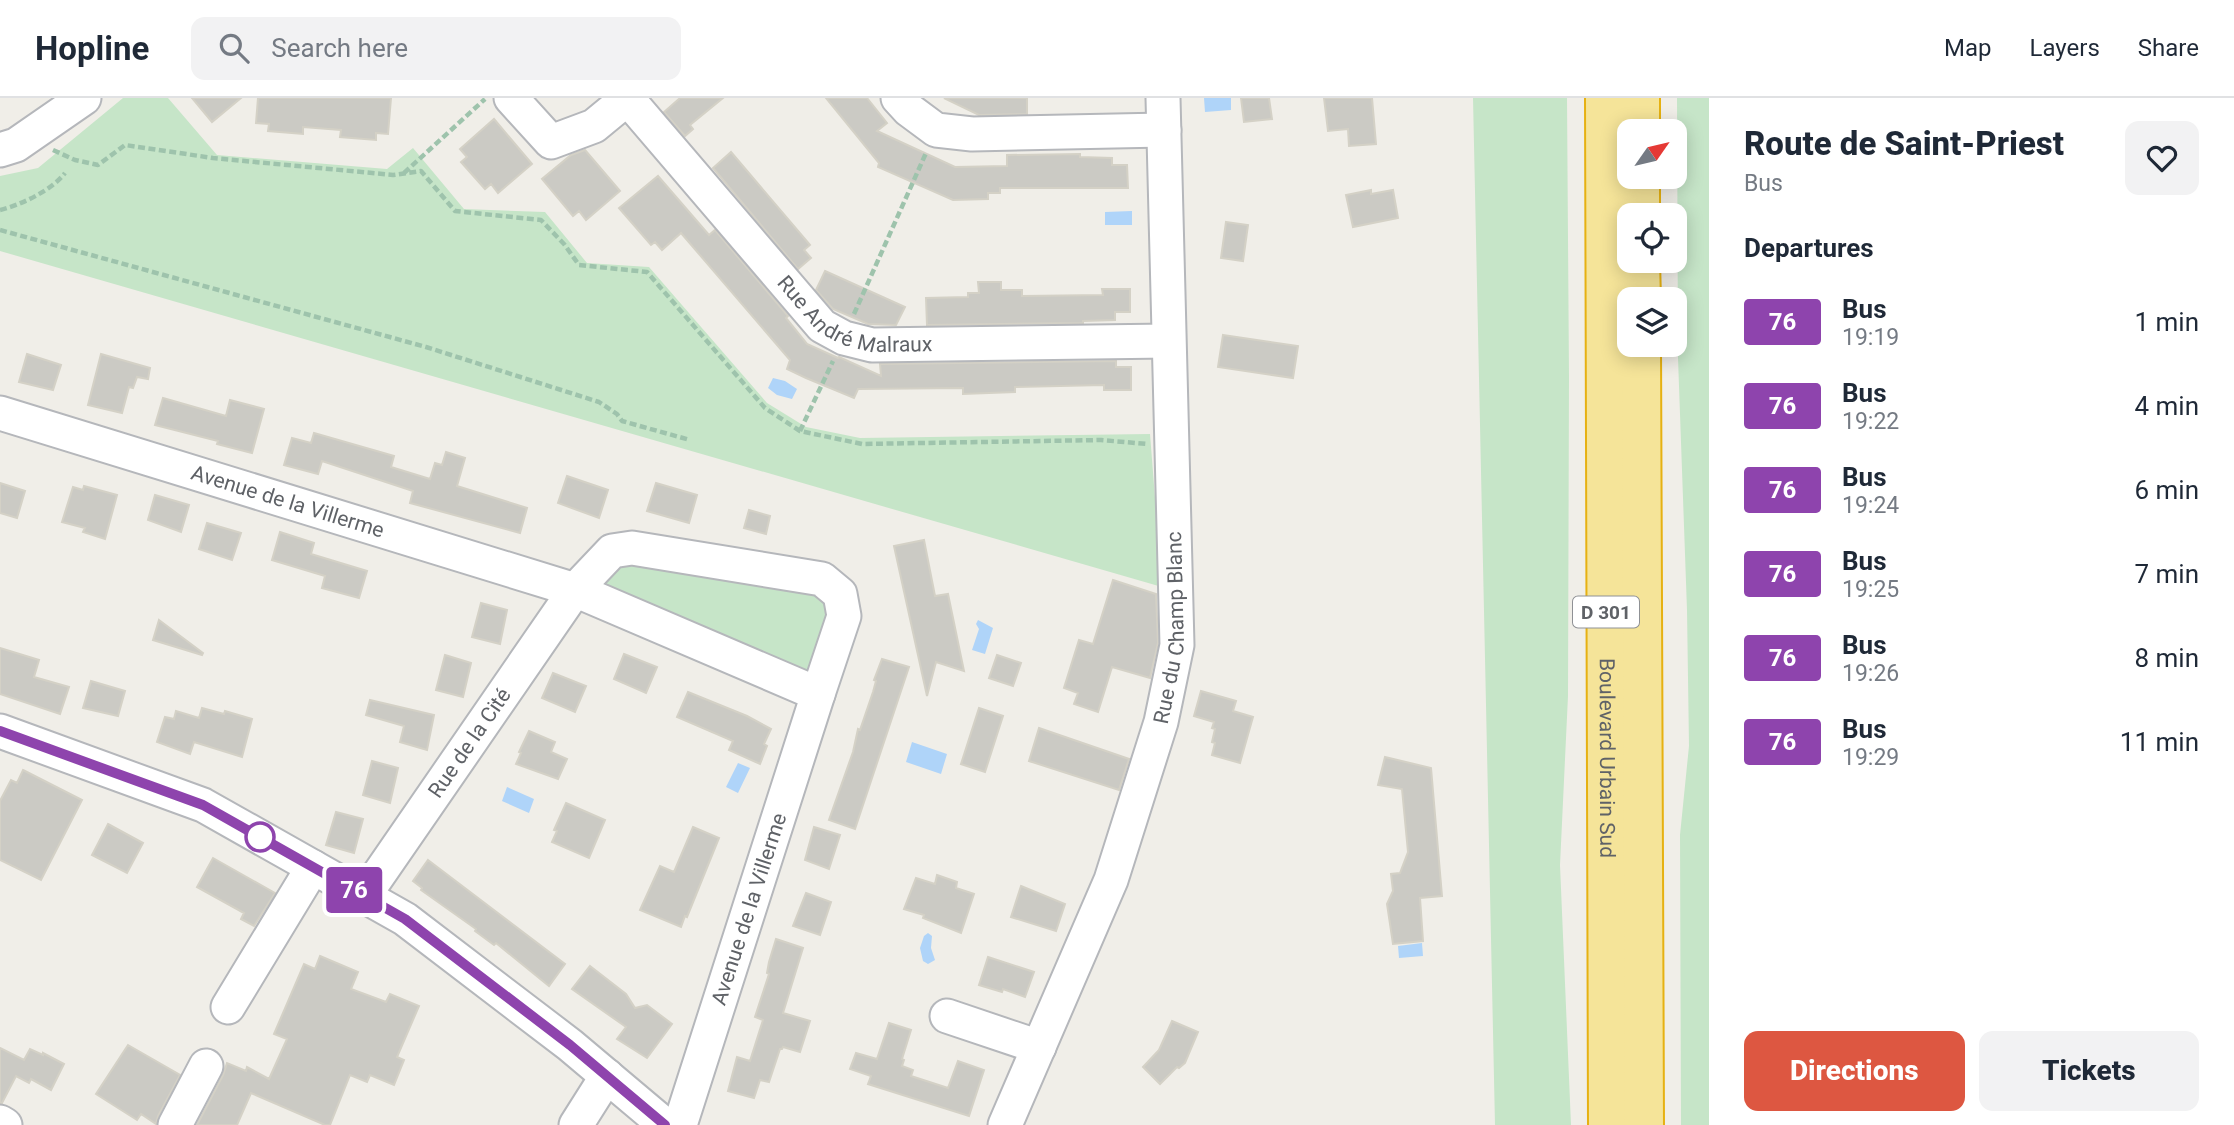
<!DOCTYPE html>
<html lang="en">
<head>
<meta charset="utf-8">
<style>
	:root { --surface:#fff; --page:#f2f2f3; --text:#1f2937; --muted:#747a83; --line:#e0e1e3; --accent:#dd5741 }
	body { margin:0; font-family:Roboto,sans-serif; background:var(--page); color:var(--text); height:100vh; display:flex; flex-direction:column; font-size:26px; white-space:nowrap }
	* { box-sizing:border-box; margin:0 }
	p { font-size:23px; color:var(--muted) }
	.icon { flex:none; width:38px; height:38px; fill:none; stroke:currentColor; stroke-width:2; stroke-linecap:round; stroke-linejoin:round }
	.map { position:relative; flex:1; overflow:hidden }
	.drawer { display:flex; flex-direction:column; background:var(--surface); width:525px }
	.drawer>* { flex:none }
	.badge { padding:0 14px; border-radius:5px; font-size:24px; line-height:46px }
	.needle { width:46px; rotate:56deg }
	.fabs { position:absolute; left:1617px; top:21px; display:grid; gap:14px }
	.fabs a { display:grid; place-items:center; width:70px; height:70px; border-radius:14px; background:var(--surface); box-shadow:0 4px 18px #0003; font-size:35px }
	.map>.badge { position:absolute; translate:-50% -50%; box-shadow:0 0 0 4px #fff }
	h2 { padding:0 35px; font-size:26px; line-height:63px }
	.round { display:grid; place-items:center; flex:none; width:74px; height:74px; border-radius:14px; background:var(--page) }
	.overview { display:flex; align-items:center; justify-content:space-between; height:119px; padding:0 35px }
	h1 { font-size:33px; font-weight:800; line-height:52px }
	.action { display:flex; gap:14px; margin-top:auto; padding:14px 35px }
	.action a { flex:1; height:80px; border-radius:14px; background:var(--accent); color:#fff; font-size:28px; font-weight:800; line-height:80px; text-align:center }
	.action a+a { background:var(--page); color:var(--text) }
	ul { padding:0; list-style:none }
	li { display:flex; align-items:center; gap:21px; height:84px; padding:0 35px }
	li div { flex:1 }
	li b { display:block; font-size:26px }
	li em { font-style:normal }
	li .badge { min-width:77px; font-weight:700; text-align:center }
	header { display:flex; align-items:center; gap:42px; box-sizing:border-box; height:98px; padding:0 35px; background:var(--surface); border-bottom:2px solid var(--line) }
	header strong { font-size:33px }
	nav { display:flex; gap:38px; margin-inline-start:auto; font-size:24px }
	.search { width:490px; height:63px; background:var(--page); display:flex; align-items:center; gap:18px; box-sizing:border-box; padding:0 24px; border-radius:14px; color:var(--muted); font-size:26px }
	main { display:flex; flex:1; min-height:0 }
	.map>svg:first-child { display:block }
	.green { fill:#c6e5c8 }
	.water { fill:#afd4f9 }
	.building { fill:#cbcac4; stroke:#d4d1c6; stroke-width:2 }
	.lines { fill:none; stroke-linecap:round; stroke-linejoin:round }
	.minor-casing { stroke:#b5b7bb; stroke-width:37 }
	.highway-casing { stroke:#e6b112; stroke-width:42 }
	.path { stroke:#9ec3ac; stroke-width:4.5; stroke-dasharray:7 3.5; stroke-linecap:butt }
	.minor { stroke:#fff; stroke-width:33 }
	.highway { stroke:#f5e499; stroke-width:38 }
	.line-casing { stroke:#fff; stroke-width:16 }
	.line { stroke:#8e44ad; stroke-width:10 }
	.stop-dot { fill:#fff; stroke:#8e44ad; stroke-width:3.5 }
	.labels { text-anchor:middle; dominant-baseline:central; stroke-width:7; stroke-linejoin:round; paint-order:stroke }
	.shield { fill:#fff; stroke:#8f9195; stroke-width:2 }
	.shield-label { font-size:19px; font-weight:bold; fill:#5f6267 }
	.street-label { font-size:21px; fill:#5f6267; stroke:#fff }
</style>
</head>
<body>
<header>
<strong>Hopline</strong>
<div class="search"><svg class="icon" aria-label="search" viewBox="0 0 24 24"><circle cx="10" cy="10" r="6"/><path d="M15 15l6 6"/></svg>Search here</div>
<nav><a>Map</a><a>Layers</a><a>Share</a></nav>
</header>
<main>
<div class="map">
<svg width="1709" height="1027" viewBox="0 0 1709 1027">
	<rect width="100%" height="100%" fill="#f0eee8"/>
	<path class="green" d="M123,0h45l49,57 170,14 26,-21 51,61 81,3 42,51 62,4 118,136 39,24 54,11 290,-4 12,153 -1162,-336v-75l38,-8z
		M1473,0h94l2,279 -1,319 -8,169 11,260h-76z
		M1677,0h32v1027h-28l-1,-290 9,-89 -2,-136 -9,-252z
		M613,462l208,29 10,11 -16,67 -12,6 -201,-85 4,-21z"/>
	<path class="water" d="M1204,0h27v12l-26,2z
		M1132,113v14h-27v-13z
		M773,280l12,3 12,8 -5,10 -15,-4 -9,-7z
		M978,522l15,8 -8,26 -13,-4 7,-21 -3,-5z
		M912,644l35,12 -6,20 -35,-12z
		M738,665l12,5 -12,25 -12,-6z
		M507,689l27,12 -5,14 -27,-12z
		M928,835l4,3 -1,12 4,12 -7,4 -5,-3 -3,-13 4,-12z
		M1422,845l1,13 -24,2 -1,-12z"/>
	<path class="building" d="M192,0h49l-29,24z
		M258,0h133l-3,36 -12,-1v7l-36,-3 1,-7 -38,-3v7l-35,-3 1,-7 -13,-1z
		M680,0h43l-33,27 3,4 -8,7 -21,-24z
		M826,0h41l20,25 -10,8 78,36 52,-1v-11l73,-1v3l32,1v7h15l1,23h-128v5h-12v6l-35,1 -75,-33 1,-4z
		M944,0h83v16l-48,1z
		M1241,0h28l3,21 -28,3z
		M1324,0h48l4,46 -27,2 -1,-17 -20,2z
		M494,21l38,45 -34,29 -7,-9 -6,5 -24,-27 6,-5 -7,-8z
		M585,52l35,41 -34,29 -7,-9 -6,5 -31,-37 29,-24z
		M731,54l79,93 -6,5 7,8 -13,11 -85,-101z
		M658,78l51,59 6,-5 73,86 -2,2 21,26 31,14 1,-1 42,19 -1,-12 236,-3v6h15v23h-27v-5l-89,2v5l-52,2v-6l-105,1 -4,9 -48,-20 -19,-9 3,-9 -109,-127 -19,17 -7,-8 -4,3 -32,-37z
		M1371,92v4l22,-4 5,28 -45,9 -7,-32z
		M1226,124l22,3 -5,36 -22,-3z
		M825,173l80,36 -9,18 -28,-1 -35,-15 -17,-19z
		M978,184h23v8h21v6l81,-1 -1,-6h28v23h-15v8l-32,1v2l-156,2 -1,-27 42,-1v-4h11z
		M1223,237l75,11 -5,32 -75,-11z
		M27,256l34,11 -8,25 -34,-8z
		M101,256l49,14 -2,11 -11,-2 -4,11 -4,-1 -7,26 -34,-8z
		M163,300l63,18 4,-16 34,9 -12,44 -35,-9 1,-3 -63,-16z
		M314,335l80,23 -3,11 39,12 5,-16 7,2 4,-13 19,6 -8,28 70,22 -7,25 -110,-30 3,-12 -91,-30 -4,13 -34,-9 8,-27 19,5z
		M567,378l41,14 -9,28 -41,-15z
		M0,385l25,8 -8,27 -17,-5z
		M656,385l41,12 -8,28 -42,-12z
		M84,388l33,9 -12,44 -22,-7 2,-4 -23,-6 11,-35 10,3z
		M155,397l34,10 -8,27 -33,-12z
		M749,412l21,6 -4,18 -22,-6z
		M207,425l34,10 -9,27 -33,-11z
		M280,434l34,11 -3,11 56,17 -8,27 -37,-10 3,-12 -53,-16z
		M924,442l11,56 13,-2 16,77 -28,-9 -9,34 -33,-150z
		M1113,482l43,14 2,49 -8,35 -38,-11 -14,45 -24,-8 4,-11 -14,-5 15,-48 14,4z
		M481,505l26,7 -7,34 -28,-7z
		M159,522l44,33 -1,2 -49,-15z
		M0,550l39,12 -5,17 35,10 -9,27 -60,-20z
		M624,556l33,13 -11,26 -32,-14z
		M445,557l26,8 -8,34 -27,-7z
		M997,557l24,8 -8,23 -24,-8z
		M882,561l27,8 -54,162 -26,-9 24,-68 5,-23 2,1 13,-38 3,-11 -2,-1z
		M553,575l33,13 -11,26 -33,-14z
		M91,583l34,10 -7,25 -35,-8z
		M1201,593l35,10 -3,10 20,6 -13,46 -28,-8 3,-12 -3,-1 3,-13 -3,-1 2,-6 -20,-6z
		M688,594l59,24 24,13 -7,15 3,2 -7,18 -31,-14 4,-9 -56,-24z
		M370,602l64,15 -7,35 -27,-8 4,-16 -38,-11z
		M202,610l22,6 1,-3 27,8 -10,38 -48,-15 -4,12 -33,-12 8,-25 9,2 2,-8 23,7z
		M979,610l24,8 -18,56 -24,-8z
		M1039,630l90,31 -10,31 -90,-29z
		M529,633l26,11 -4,10 16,7 -9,20 -42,-15 5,-11 -2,-1z
		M1385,659l46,11 11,128 -22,2 3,43 -30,3 -6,-40 6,-13 -2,-17 9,-1 8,-21 -6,-63 -24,-4z
		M372,663l26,7 -8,35 -27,-8z
		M23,672l59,30 -41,80 -41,-20v-59l11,-21 6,3z
		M566,705l39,17 -16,38 -37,-16 5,-11 -3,-1z
		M336,714l27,7 -9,34 -28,-8z
		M108,726l35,19 -16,30 -35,-18z
		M693,729l26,11 -32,79 -2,-1 -4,11 -41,-17 20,-44 14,6z
		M814,729l26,8 -11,34 -24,-9z
		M213,760l62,35 -21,33 -13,-7 3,-6 -47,-26z
		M428,762l137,104 -16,22 -53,-43 -2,2 -19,-14 1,-2 -55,-39 1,-2 -9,-7z
		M937,777l20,7 -1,6 18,6 -13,39 -38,-15 1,-3 -20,-6 12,-31 19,6z
		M1021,788l44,18 -9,27 -45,-14z
		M806,795l25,9 -11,33 -27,-9z
		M776,841l27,9 -20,65 27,8 -10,31 -17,-5 -1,2h-2l-11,33 -9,-2 -6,18 -26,-7 9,-34 13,4 13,-41 -8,-3 14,-43 -2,-1 2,-11z
		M320,858l38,16 -7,17 35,13 4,-8 29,12 -22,51 7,3 -10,25 -24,-10 -3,7 -17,-7 -20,50h-5l-74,-32 -14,32h-40l26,-50 4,-12 19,8 1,-4 22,12 18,-40 -13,-5 30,-70 11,5z
		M988,859l46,15 -9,25 -22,-8 -1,3 -23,-7z
		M590,868l36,28 9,14 12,-3 25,19 -25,34 -30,-19 9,-12 -54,-38z
		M1172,923l26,11 -13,31 -6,5 -2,-1 -17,17 -17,-17 16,-17z
		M889,925l22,7 -9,29 2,1 -2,6 11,4 -2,6 37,12 10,-27 26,9 -15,46 -101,-32 3,-8 -21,-7 6,-16 21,6z
		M128,947l52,30 -22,41 -2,8 -15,-10 -4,6 -41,-26z
		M0,950l24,12 6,-11 13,6v-2l21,11 -13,26 -20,-11 -2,4 -13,-7 -14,27h-2z"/>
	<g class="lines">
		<g class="minor-casing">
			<g id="minor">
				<path d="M511,0l40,44 43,-16 34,-28"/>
				<path id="s1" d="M627,0l195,228 22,12 28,7 296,-4"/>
				<path d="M898,0l11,12 27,20 36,4 192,-4"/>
				<path d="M0,52l16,-5 68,-47"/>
				<path id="s2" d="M0,315l575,177 243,104 -138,431"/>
				<path d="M0,633l203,74 202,114 165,126 95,80"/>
				<path id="s3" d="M364,798l211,-306 37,-39 20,-3 190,31 18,15 4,22 -26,78"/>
				<path d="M228,909l85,-140"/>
				<path d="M947,918l92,31"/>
				<path d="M0,1024l5,3"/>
				<path d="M175,1027l31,-59"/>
				<path d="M576,1027l31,-49"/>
				<path id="s4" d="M1005,1027l106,-245 50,-158 16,-77 -14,-547"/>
			</g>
		</g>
		<g class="highway-casing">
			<g id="highway">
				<path id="s5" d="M1605,0l3,1027"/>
				<path d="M1640,0v33"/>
				<path d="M1640,79v38"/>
				<path d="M1640,163l1,38"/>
				<path d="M1641,247l3,780"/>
			</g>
		</g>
		<path class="path" d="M53,52l22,10 23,5 27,-20 88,13 180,17 28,-4 34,40 86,9 23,24 15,21 68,7 118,136 35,23 62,13 239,-4 46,4
			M404,75l81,-74
			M0,112c21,-5 52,-20 65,-37
			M0,132l426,117 173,55 18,12 5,7 68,19
			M854,216l72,-161
			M800,333l33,-70"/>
		<use href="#minor" class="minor"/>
		<use href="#highway" class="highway"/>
	</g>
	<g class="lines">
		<g class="line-casing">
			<path id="line" d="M0,633l203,74 202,114 165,126 95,80"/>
		</g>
		<use href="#line" class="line"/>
	</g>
	<circle class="stop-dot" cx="260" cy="739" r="14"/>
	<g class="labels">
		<rect class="shield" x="1573" y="498.5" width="66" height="31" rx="5"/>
		<g class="shield-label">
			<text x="1606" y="514">D 301</text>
		</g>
		<g class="street-label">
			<text stroke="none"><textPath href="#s1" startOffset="326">Rue André Malraux</textPath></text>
			<text stroke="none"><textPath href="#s2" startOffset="301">Avenue de la Villerme</textPath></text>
			<text stroke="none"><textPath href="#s4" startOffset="528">Rue du Champ Blanc</textPath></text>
			<text stroke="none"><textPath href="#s3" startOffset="186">Rue de la Cité</textPath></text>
			<text stroke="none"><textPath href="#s5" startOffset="660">Boulevard Urbain Sud</textPath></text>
			<text transform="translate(749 811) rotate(-72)">Avenue de la Villerme</text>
		</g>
	</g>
</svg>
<div class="fabs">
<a><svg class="needle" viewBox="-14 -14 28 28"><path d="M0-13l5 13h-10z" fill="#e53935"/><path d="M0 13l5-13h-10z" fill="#747a83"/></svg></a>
<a><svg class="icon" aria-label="locate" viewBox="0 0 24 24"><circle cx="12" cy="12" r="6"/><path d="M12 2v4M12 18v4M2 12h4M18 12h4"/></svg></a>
<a><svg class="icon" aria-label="layers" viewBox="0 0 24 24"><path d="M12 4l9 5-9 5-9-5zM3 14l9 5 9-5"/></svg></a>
</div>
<b class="badge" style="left:354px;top:792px;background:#8e44ad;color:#fff">76</b>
</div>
<section class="drawer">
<div class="overview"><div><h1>Route de Saint-Priest</h1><p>Bus</p></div><a class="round"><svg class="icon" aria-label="heart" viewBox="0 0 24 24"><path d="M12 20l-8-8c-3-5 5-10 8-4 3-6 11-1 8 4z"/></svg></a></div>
<h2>Departures</h2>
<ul>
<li><span class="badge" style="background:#8e44ad;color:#fff">76</span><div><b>Bus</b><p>19:19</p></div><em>1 min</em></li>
<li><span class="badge" style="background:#8e44ad;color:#fff">76</span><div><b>Bus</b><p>19:22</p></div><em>4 min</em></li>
<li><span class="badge" style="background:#8e44ad;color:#fff">76</span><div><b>Bus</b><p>19:24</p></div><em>6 min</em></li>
<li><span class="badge" style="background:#8e44ad;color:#fff">76</span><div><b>Bus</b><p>19:25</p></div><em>7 min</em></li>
<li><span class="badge" style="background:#8e44ad;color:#fff">76</span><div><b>Bus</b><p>19:26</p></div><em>8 min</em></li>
<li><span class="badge" style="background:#8e44ad;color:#fff">76</span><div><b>Bus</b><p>19:29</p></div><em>11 min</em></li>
</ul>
<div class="action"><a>Directions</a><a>Tickets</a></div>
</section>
</main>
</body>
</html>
